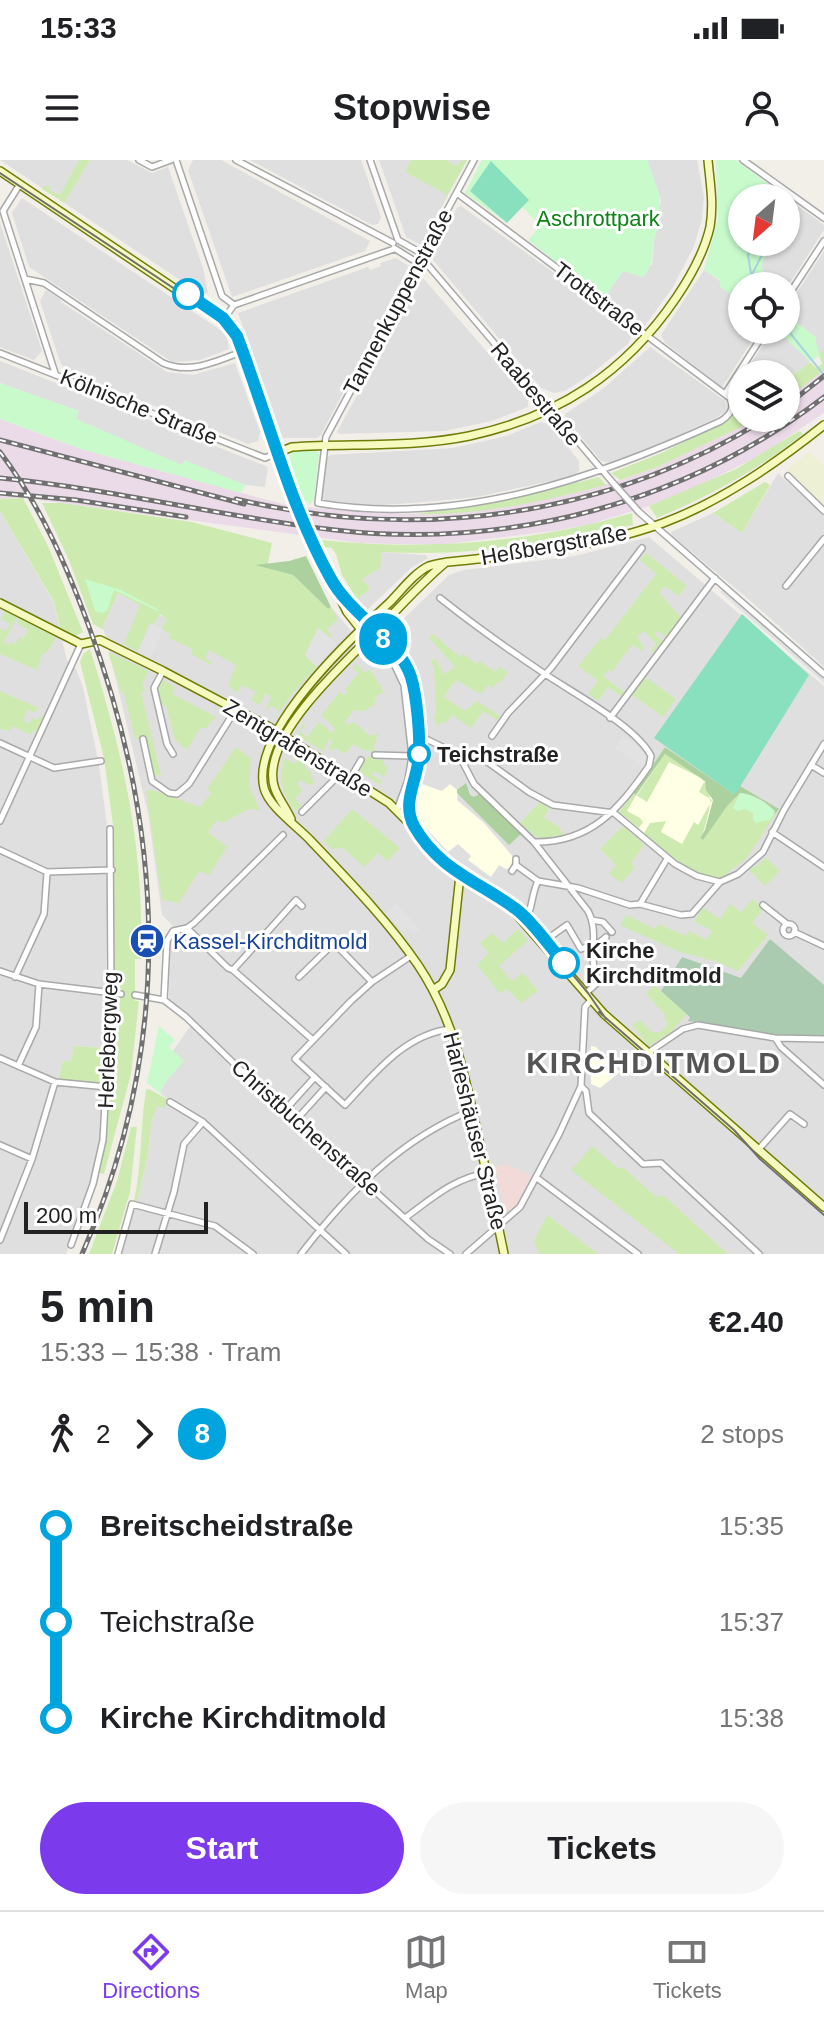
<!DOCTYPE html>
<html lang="en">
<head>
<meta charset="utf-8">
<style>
	:root { --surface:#fff; --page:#f6f6f6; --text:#202124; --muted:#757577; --line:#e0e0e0; --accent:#7c3aed }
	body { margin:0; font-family:Arial,sans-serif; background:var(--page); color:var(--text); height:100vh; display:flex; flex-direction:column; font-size:30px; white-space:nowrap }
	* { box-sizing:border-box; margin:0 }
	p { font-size:26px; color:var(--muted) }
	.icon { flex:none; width:44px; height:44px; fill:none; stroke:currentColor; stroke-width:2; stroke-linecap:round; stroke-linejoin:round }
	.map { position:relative; height:1094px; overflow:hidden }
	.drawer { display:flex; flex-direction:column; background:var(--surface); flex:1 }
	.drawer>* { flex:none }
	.badge { padding:0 16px; border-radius:26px; font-size:28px; line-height:52px }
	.needle { width:52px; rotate:208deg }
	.controls { position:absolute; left:728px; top:24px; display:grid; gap:16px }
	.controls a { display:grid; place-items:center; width:72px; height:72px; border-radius:50%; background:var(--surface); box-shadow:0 2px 6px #0004; font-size:40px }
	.scale { position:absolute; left:24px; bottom:20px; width:184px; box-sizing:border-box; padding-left:8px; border:4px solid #222; border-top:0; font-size:22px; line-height:28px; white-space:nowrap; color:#222; -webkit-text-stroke:6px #fff; paint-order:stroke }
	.map>.badge { position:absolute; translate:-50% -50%; box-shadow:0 0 0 4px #fff }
	.legs { display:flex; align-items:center; gap:12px; height:88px; padding:0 40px; font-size:26px }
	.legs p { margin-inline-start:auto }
	.head { display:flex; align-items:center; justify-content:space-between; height:136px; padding:0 40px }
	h1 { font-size:44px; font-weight:600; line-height:60px }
	.primary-button { display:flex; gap:16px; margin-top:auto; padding:16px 40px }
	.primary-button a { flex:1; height:92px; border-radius:48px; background:var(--accent); color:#fff; font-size:32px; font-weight:600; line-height:92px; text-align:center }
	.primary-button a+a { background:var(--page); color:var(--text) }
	ul { padding:0 40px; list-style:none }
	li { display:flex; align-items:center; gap:28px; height:96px; font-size:30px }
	li i { display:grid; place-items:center; width:12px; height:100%; margin:0 10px; background:currentColor }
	li i::after { content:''; width:20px; height:20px; margin:-10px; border:6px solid; border-radius:50%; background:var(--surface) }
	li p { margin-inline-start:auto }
	li:first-child i { background:linear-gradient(#0000 50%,currentColor 0) }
	li:last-child i { background:linear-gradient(currentColor 50%,#0000 0) }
	.status { display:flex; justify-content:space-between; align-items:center; height:56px; padding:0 40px; background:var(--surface); direction:ltr }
	.status svg { height:22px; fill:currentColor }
	header { display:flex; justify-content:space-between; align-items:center; height:104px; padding:0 40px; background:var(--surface); font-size:36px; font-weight:600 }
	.tabs { display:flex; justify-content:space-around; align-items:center; height:112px; border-top:2px solid var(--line); background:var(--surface); font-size:22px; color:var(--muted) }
	.tabs a { display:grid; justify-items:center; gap:4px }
	.tabs .on { color:var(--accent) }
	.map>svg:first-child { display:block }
	.residential { fill:#e0dfdf }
	.commercial { fill:#f2dad9 }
	.industrial { fill:#ebdbe8 }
	.education { fill:#ffffe5 }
	.farmland { fill:#eef0d5 }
	.grass { fill:#cdebb0 }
	.forest { fill:#add19e }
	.cemetery { fill:#aacbaf }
	.park { fill:#c8facc }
	.pitch { fill:#88e0be }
	.parking { fill:#e2e2e2 }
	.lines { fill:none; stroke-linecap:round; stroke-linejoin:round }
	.stream { stroke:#aad3df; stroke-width:2 }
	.street-casing { stroke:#a9a9a9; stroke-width:8 }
	.secondary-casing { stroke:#707d05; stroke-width:10 }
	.street { stroke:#fff; stroke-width:5 }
	.secondary { stroke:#f7fabf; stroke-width:7 }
	.tram { stroke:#707070; stroke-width:2 }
	.rail-casing { stroke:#707070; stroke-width:5 }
	.rail { stroke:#fff; stroke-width:2; stroke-dasharray:6; stroke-linecap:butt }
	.street-bridge-casing { stroke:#a9a9a9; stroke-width:8; stroke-linecap:butt }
	.secondary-bridge-casing { stroke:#707d05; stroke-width:10; stroke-linecap:butt }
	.street-bridge { stroke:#fff; stroke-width:5 }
	.secondary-bridge { stroke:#f7fabf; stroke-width:7 }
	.line-1-casing { stroke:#fff; stroke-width:18 }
	.line-1 { stroke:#00a5df; stroke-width:12 }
	.stop-1-dot { fill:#fff; stroke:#00a5df; stroke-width:4 }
	.labels { text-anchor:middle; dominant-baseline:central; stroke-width:6; stroke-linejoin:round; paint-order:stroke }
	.park-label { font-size:22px; fill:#0c8416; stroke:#fff }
	.street-label { font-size:22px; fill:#222; stroke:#fff }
	.stop-label { font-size:22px; font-weight:bold; fill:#222; stroke:#fff; text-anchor:start }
	.transit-label { font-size:22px; fill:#164399; stroke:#fff; text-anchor:start }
	.district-label { font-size:30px; font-weight:bold; letter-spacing:2px; fill:#555; stroke:#fff }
</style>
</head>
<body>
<div class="status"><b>15:33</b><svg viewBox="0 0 49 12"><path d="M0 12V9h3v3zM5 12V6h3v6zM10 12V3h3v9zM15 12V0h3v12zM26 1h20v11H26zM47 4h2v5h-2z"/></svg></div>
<header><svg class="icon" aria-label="menu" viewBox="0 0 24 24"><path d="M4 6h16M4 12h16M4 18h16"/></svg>Stopwise<svg class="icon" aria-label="person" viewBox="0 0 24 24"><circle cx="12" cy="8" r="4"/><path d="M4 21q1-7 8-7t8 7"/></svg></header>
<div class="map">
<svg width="824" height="1094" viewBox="0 0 824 1094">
	<rect width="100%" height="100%" fill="#f2efe9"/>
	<path class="residential" d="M0,0h127l25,13 16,-6 35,101 5,25 -7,1z
		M193,0h28l149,81 -5,10 -133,46 -44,-127z
		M250,0h111l20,57 -3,7 -6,1z
		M379,0h88l-46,85 -15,-8z
		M647,0h50l7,37 -2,22 -8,27 -21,41 -29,40 -40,-29 19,-27 29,-6 3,-33 5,-7 -2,-15 3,-9z
		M768,24l56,41v5l-38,59v-3h-12l-10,-12 -3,-11 8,-21h17v-44h-28z
		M22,38l200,133 5,6 2,12 -29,11 -28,2 -143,-95 -17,-54z
		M461,46l142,102 27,23 1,7 -3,6 -37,30 -26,17 -11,2 -13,-5 -108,-128v-8l24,-44z
		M0,63l42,128 -8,9 -34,-13z
		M824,91v97l-5,8 -4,-19 -29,-23v-5z
		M396,98l13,8 -88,169 -4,3h-34l-45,-125 130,-46 2,3 11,-4 -1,-3z
		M704,110l16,11v6l18,11 4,8v24h17l-37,57 -57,-44 -4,-8z
		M423,118l105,121v8l-36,14 -48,10 -105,3 -2,-2 8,-15z
		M46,130l15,10v2l106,70 26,3 42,-12 25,69 -2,9 -10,3 -182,-74 -6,-8 -20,-61z
		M773,170h4l13,10 20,22 -24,19v-7h-42z
		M650,187l74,53 2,11 -8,6 -75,35 -31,11 -11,-2 -35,-42 -1,-5 39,-26z
		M0,201l268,106 -3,20 -20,-2 -60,-24 -2,4 -23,-8 -84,-38 2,-8 -78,-28z
		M541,262l8,2 30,37v10l-5,5 -97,21 -41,4 -54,4 -46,-2 -14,-4 4,-40 4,-4 123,-7 53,-12z
		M778,313l46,43v151l-71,-64 -81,-67 -1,-4 42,-19 29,20z
		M0,351l54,92 13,58 9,8 7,18 16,78 9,68 -3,215 -31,-2 -3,15h-8l-6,24 48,4 -3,43 -9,49 -27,73h-66z
		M649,377l175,149v568h-703l16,-52 11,-48 3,-31 6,-18 10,-6 -17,-15 43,-62 -24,-22 1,-58 4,-9 4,-2 -16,-16 -14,-102 -45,-187 15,-33 151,80 62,-66 38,45 80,-77 15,-5 111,-14z
		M381,392l45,3 2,3 -17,10 -47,45 -8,-13 13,-11 -7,-10z"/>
	<path class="commercial" d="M507,1004l25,12 -13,27 -11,9 -3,-2 -10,-43z"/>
	<path class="industrial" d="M824,210v43l-63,42 -73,36 -39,15 -58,18 -37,7 -115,14 -79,-2 -337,-45 -23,1v-80l81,30 205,56 72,7 67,2 74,-6 113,-25 46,-16 100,-49h28v-18z"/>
	<path class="education" d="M665,587l70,48 -52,71 -64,-54z
		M419,623l23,8 8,-7 8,7 -1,9 27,23 30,35 -5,10 -3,1 -7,-4 -8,12 -23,-17 3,-4 -13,-12 -10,8 -34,-37 -1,-19z
		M591,886l5,1 24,25 -20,16 -9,-4z"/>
	<path class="farmland" d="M809,292l15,13v42l-37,-38z"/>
	<path class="grass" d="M79,0h11l-26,43 -5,-3 2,-4 -3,3 -16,-10 2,-3h7l-2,4 11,5z
		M411,0h34l12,6 4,-5 6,-1 -24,43 3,-9 -41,-22z
		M824,188v22l-38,30v-19l24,-19 6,6 6,-4 -3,-9z
		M736,243l6,5v10h9l2,3 -95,46 -38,13 -9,-7 53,-21 67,-34z
		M799,271l4,3c-45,36 -93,62 -146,84l-8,-12 87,-37z
		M599,317l7,8c-61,16 -127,31 -190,29l95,-15z
		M765,322l5,3 -28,48 -29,-20z
		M23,338l25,48 35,86 -9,5 -14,-9 -6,-26 -54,-91v-12z
		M42,343h20l130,19 80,21 -5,25 26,7 35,34 3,-2 7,12 -11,10 5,7 -2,2 -12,-10 -13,27 12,12 -25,27 -18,26 5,-10 -8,-4 -3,3 -2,-1 5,-11 -5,-4 -6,12 -9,-5 5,-8 -14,-7 -5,8 -9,-8 8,-20 -27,-15 -4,8 7,4 -2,3 -19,-11 1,-5 -23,-11 1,-4 -9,-6 6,-8 -7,-6 -6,10 -4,-1 -12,28 -14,-7 16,-39 -22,-12 -15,33 1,4 -11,-6 -25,-66z
		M632,353l1,12c-86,19 -163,32 -251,27l-2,16 -18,11 8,10 -13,10 -15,-24 -6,-21 -4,-6 -7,-1 -3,-7c104,11 209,3 310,-27z
		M646,393l41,33 -8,10 -15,-10 -5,7c9,7 12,16 22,24l-15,20 -9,-6 -2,4 8,6 -10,12 -2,-2 5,-7 -12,-13 -7,5 7,12 -2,3 -10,-6 -20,27 -4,-2 -5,6 21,16 -3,4 -13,-9 -10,14 -10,-7 10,-13 -20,-15 23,-28 4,2 51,-66 -16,-14z
		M5,451l12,6 -13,25 5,3 2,-3 5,2 3,-7 4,2 5,-9 -11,-7 2,-5 37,19 -6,12 -8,6 -5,15 -37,-16v-25l6,2 4,-7 -9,-5z
		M433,474l27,23 3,-3 14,10 3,-3 15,11 4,-5 9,5 -8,11 -3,-1 -4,6 -5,-3 -6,8h-4l-22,-13 -12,17 21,14 12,-10 23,15 -3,4 -14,-9 -12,17 -19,-13 -6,8 -3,-2 -5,5 -5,-10 3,-1 -2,-47 -3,-7 4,-3 9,16 11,-7 -26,-29z
		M90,489c34,108 54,196 51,310h-6v42h4l-8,73 -27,100 -5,-1 9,-58 5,-118 4,1 3,-6 -7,-3v-164l-9,-67 -24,-96 3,-8z
		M108,492l41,19 -7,14 4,6 -5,1 20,83 -7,1 -9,-38 -10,1 -11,-46 -3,-1z
		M356,504l9,9 5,-4 14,23 -8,4 -2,9 -10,6 -9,-1 -10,11 2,4 7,-3 16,14 9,-3 -6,14 4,5 -14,-2 -9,-6 -10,10 -9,-6 -3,3 -4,-2 5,-8 -4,-2 -6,12 -25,-15 5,-13 3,2 -6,6 7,6 12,-15 13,11 3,-4 -14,-14 19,-23 4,3 4,-3 -3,-3 14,-16 -6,-5z
		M645,517l31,22 -13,18 -32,-23z
		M161,519l14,8 -3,7 44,23 -10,11h-6l-13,22 -12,-10 -9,-34 -7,-3 -4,-13z
		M0,531l38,17 -3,5 -7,-4 -5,11 6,4 3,-6 5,2 3,-4 4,2 -7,14 -3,-2 -3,5 -19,-9 -2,5 -10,-2z
		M236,587l15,12 -2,27 11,24 -11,-1 -27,14 -5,-3 -9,12 19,15 -18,28 -10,-4 -20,32 -17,-3 -16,-109 6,-1 48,17 11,-14 -4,-4z
		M293,594l6,4 3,-3 9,6 -7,6 7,5 -1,3 4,6 -3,5 -11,-6 -3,4 6,6 -8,8 6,8 -5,5c-14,-16 -18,-33 -11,-53l10,6 3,-3 -7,-4z
		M665,594c26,17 53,25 43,60 -2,9 -3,16 -8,24l3,2 25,-35 12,-12 35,19 4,-3 -33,50 -21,16h7c-32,12 -64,-22 -88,-42l6,-10 16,-2 -5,11 21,12 12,-22 4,3 14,-25 -13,-8 6,-12 -36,-18 -22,40 -11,-7 -9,16 13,7 3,4 -4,6 -20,-16 14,-19 4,2z
		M371,596h6v5l7,-2v7l4,1 -4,10 -9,-6 -3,4 10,6 -2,4 -22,-14 6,-12z
		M540,642l9,7 -5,9 16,9 1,6 7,2 -29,4 -19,-16z
		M352,649l48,39 -13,13 -9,-8 -14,14 -21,-19 -11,1 -8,-8z
		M623,666l21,19 -13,18 4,4 -13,16 -13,-9 7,-9 -16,-16z
		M765,697l15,14 -15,15 -16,-16 7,-5 2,1z
		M753,739l11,9 -12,15 16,12 -30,36 -20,-9 -38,-10 -60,-27 6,-10 29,14 3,-5 28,12 3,-5 18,9 5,-9 -18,-10 9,-13 17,11 10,-15 11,8z
		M518,769l10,11 -29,26 13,15 11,-8 15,18 -17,12 -14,-14 -7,5 -23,-29 12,-12 -9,-10 12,-10 11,10z
		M654,825l33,29 -17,19 -21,13 -17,-21 8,-5 12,12h9l7,-8 -4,-5 2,-3 -20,-22z
		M74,886l31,2v37l-47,-4 5,-20h8z
		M149,929l18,10 -2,9 -8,-2 -6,17 -3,31 -11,48 -3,-1c8,-37 6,-74 12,-111z
		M131,967h6l-7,65 -18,62h-23l28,-73z
		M592,986l26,22h6l32,29 7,-2 65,59h-49l-108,-84z
		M547,1055l51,39h-59l-5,-13z"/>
	<path class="forest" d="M306,396l25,51 -3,2 -35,-34 -38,-10 34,-4z
		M665,587l69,47 6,-8 39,23 -4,5c-4,-11 -23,-20 -35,-21l-12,12 -25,35 -3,-2 5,-8 8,-30 -7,-10 -1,-9 -40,-27 -29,41 -3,-2z
		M466,623l4,12 4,2 5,-3 43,39 -13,12 -52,-52v-3z"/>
	<path class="cemetery" d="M770,779l54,46v50h-47l-89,-14 2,-4 -29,-26 21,-34 59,21z"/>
	<path class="park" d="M482,0h165l12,34 1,31c-12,17 -2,37 -17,52l-20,-6 -19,27 -76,-58 11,-12 -1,-5 -16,-16 6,-7 -36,-38 -22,29 37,32 -42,-30z
		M716,0h20l32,24 -10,14h-16v44h27c-4,24 -16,20 5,44h-32v20l-4,-8 -18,-11v-7l-16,-10 14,-51z
		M786,154l29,23 4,19 -9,6 -33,-32h9z
		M0,223l79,28 -3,8 106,46 3,-5 60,25 -4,8 -160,-44 -75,-28 -6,-2z
		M316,290l3,4 -5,46 -4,4 -7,-5 -14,-43 4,-4z
		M85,419l36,11 38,20 -1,1 -44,-21 -7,21 -5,2 -7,-2z
		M740,633c13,1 26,10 35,18l-4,8 -15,4 -3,-3v-7l-8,-4 -7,2 -5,-3z
		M159,866l16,14 -6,7 15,14 -17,19 -7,13 -13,-10z"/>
	<path class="pitch" d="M491,1l38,39 -22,23 -37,-32z
		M742,454l67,61 -74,120 -81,-57z"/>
	<path class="parking" d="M723,429l101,88v6l-104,-91z
		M151,463l12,6 -12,29 -13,-7z
		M318,468l19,16 -20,23 -12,-12z
		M623,576l16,11 8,10 -2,12 -30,-21z
		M396,743l24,26 -6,5 -6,-7 -5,4 -17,-19z"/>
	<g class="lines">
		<path class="stream" d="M754,38l9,-13
			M751,114l-3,-19 6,-13
			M746,126l18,-35 3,-9
			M786,168l38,47"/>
		<g class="street-casing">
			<path id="street" d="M139,0l13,7 19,-7
				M176,0l46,136 12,9 -11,15
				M236,0l157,83
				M370,0l28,80
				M743,0l81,58
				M20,24l-17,27 52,162
				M457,33l273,205c5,10 0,17 -9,23 -124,57 -264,106 -403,82l8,-66 148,-277
				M398,80l23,13 6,11 187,220
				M394,88l19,12h7
				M25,119l19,4 119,80c28,12 52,-2 79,-11
				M786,139l38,-58
				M234,145l160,-56
				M0,193l265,105 12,-5
				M725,234l41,-64
				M788,316l36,35
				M639,352l185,162
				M786,426l38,-47
				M440,438c34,27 69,52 105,76 28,19 92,53 106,82l-2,10c-30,43 -58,77 -115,76
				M377,470c42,38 38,53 43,106
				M369,478l24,24 11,23 8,71 -4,24 -11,30
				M163,511l-9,17 13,56 6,10
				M610,558l105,-140
				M411,576h9l39,19 15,29 60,58 54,69c8,15 5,31 5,47 0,9 4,17 3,26l-11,10
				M492,576l16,-23 43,-45 91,-120
				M143,579l9,42 17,12 8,1 12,-10 47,-75
				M0,583l54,25 47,-7
				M375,595l37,1
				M459,595l23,3 47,34 24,13 61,8 61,51 22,12 23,6
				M811,605l13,8
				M350,619l11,-19
				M302,652l39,-39
				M0,661l81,-177
				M772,672l52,35
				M0,690l47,22 65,-2
				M516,705l22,16 40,7 52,17 10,-1 41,11 11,-1 28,-32 18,-8 25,-22 21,-42 40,-66
				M512,711l4,-6v-6
				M640,744l27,-45
				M763,745l24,19
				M592,760l11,2 9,10
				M525,762c8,-14 6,-27 13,-41
				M783 770a6 6 0 1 1 12 0a6 6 0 1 1-12 0Z
				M187,768l41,40 5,2 80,70
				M794,772l30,14
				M543,782l24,-17 14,24 13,-5
				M594,787l12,-10
				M411,796l-39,26 -21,19 -56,58 50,46c30,-32 60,-71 106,-76
				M233,810l63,-70 6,6
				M0,811l39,13 82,10
				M15,817l29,-63 3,-41
				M299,817l35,-34 38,39
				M135,835l29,5 22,17 63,61 179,161 22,15
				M164,840l3,-59 6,-10 14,-3 7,-5 89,-88
				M776,879l5,8 43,38
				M649,892l34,-23 15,-4 77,13 49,1
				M0,898l55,24 52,5
				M18,906l18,-39 3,-43
				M581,926l5,5 3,22 54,51 18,-1 98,91
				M170,942l33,20 143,132
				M285,950l30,-33
				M296,960l30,-33
				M0,985l32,14
				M759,989l31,-35 14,10
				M537,1018l101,76
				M405,1058c26,-19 49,-40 82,-45
				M0,1080l32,-81 23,-77
				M71,1085l22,-61 10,-44 8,-147 -1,-164
				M118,1094l14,-50 83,22 38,28
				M155,1094l19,-62 10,-48 19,-22
				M301,1094c46,-60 100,-116 172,-144
				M466,1094l54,-47 39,-73 22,-48 4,-79 6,-7"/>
		</g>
		<g class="secondary-casing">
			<path id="secondary" d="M0,11l226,152 11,17 60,166
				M277,293l15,-6c59,-4 119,1 177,-11 89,-19 156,-63 207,-138 15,-22 28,-45 34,-71 4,-24 0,-44 -2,-67
				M311,379l36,73 15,19
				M339,432l31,31
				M0,443l81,41 19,-4 63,31 108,57 118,75 77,77 45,28 93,106 220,193
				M291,659c-8,-18 -21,-28 -18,-50 5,-47 74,-108 106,-141 22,-22 42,-45 66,-65
				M433,830l9,-6 8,-14 10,-95
				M504,1094c-8,-40 -17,-79 -26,-118 -13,-61 -25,-119 -60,-171 -30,-44 -70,-85 -107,-124 -14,-15 -42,-34 -47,-53 -14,-56 87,-150 125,-185 12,-12 25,-30 40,-37 5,-2 12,-3 18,-4 72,-7 147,-14 216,-39 59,-22 112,-59 161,-98"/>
		</g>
		<use href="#street" class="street"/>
		<use href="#secondary" class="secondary"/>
		<path class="tram" d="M0,13l220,146 12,13 59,163 31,73 18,31 56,58 10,17 6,33 4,48 -11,45v18l49,53 70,45 64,77 18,26
			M599,852l135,118 26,29 64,56"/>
		<g class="rail-casing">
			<path id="rail" d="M786,246l38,-30
				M0,280l244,64
				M0,292c40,53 65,110 88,172 78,210 86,422 -6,630
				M0,318c113,11 222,39 335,52 173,20 351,-27 489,-133
				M0,333l76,7 110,17
				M236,339c181,44 373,18 531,-81"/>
		</g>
		<use href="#rail" class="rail"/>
		<g class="street-bridge-casing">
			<path id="street-bridge" d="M614,324l25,28"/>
		</g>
		<g class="secondary-bridge-casing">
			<path id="secondary-bridge" d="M297,346l14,33"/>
		</g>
		<use href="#street-bridge" class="street-bridge"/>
		<use href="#secondary-bridge" class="secondary-bridge"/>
	</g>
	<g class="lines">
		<g class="line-1-casing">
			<path id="line-1" d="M188,134l35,24 14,18c31,81 52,168 94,243 20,36 68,61 80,98 6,20 9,58 8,78 -1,25 -18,47 -5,71 25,44 64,55 102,83 18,14 33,37 48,54"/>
		</g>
		<use href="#line-1" class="line-1"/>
	</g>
	<defs>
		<g id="station-disc" transform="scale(1.8)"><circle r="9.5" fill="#1a4fb4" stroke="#fff"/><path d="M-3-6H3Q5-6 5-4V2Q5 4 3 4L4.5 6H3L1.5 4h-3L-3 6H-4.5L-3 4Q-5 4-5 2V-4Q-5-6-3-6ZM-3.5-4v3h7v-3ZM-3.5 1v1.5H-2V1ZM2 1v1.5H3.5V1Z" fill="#fff"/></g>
	</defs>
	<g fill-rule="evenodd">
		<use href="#station-disc" x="147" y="781"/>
	</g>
	<g class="stop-1-dot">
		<circle cx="188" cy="134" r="14"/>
		<circle cx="419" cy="594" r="10"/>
		<circle cx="564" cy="803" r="14"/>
	</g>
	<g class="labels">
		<g class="park-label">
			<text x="598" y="58">Aschrottpark</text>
		</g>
		<g class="street-label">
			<text transform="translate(599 139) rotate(37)">Trottstraße</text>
			<text transform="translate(398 142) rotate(-62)">Tannenkuppenstraße</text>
			<text transform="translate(536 234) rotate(50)">Raabestraße</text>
			<text transform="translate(139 247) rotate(22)">Kölnische Straße</text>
			<text transform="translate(554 385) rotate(-10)">Heßbergstraße</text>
			<text transform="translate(298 588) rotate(31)">Zentgrafenstraße</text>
			<text transform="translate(108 880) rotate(-88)">Herlebergweg</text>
			<text transform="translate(306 968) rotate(42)">Christbuchenstraße</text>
			<text transform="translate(475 971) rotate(76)">Harleshäuser Straße</text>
		</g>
		<g class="stop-label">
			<text x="437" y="594">Teichstraße</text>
			<text x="586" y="790">Kirche<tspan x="586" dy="25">Kirchditmold</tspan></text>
		</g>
		<g class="transit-label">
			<text x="173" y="781">Kassel-Kirchditmold</text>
		</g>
		<g class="district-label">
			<text x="654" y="902">KIRCHDITMOLD</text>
		</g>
	</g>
</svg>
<div class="controls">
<a><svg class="needle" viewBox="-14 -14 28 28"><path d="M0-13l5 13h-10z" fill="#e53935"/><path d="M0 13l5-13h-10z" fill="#757577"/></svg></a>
<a><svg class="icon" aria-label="locate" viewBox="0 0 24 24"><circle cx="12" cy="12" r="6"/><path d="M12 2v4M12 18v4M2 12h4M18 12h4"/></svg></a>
<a><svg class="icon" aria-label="layers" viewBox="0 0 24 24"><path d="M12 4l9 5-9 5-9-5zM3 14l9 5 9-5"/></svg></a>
</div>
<div class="scale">200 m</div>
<b class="badge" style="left:383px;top:479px;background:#00a5df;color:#fff">8</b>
</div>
<section class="drawer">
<div class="head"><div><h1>5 min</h1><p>15:33 – 15:38 · Tram</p></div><b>€2.40</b></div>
<div class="legs"><svg class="icon" aria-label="walk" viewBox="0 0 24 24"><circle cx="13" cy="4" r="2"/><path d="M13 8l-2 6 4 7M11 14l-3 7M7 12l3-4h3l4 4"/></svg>2<svg class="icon" aria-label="forward" viewBox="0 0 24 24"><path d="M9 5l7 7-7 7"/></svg><b class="badge" style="background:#00a5df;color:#fff">8</b><p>2 stops</p></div>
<ul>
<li><i style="color:#00a5df"></i><b>Breitscheidstraße</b><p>15:35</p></li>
<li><i style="color:#00a5df"></i><span>Teichstraße</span><p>15:37</p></li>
<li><i style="color:#00a5df"></i><b>Kirche Kirchditmold</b><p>15:38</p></li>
</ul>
<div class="primary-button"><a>Start</a><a>Tickets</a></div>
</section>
<nav class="tabs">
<a class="on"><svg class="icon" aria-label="directions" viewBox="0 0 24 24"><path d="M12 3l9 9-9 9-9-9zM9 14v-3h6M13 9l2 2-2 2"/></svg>Directions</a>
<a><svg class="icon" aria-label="map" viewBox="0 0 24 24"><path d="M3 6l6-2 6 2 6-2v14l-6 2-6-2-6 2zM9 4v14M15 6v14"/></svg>Map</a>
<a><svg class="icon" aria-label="tickets" viewBox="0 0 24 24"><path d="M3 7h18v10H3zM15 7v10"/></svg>Tickets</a>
</nav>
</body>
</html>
